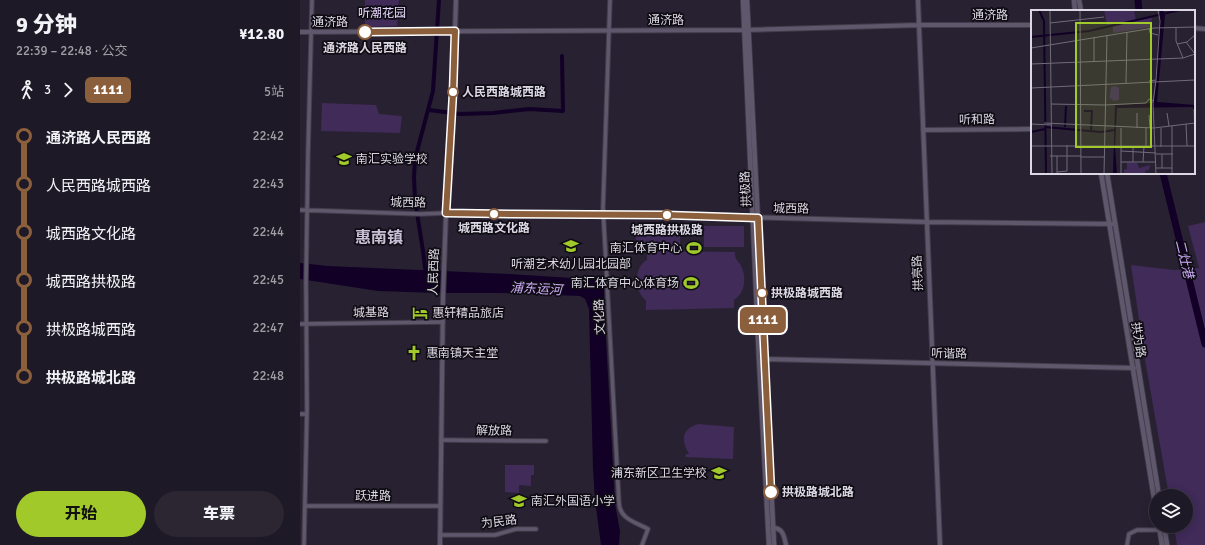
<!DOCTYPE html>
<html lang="zh">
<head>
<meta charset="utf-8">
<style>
	:root { --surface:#1e1926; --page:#2b2632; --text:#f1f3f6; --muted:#a1a0a7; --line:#3c3843; --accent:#a1c92a }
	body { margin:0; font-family:Signika,"Noto Sans SC",sans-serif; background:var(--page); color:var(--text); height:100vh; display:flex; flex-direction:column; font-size:15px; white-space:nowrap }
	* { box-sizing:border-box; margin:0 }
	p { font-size:13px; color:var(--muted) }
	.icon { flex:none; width:22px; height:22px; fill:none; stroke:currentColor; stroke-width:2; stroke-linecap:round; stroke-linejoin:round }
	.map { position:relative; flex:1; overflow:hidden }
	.panel { display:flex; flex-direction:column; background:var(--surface); width:300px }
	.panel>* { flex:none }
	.badge { padding:0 8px; border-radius:6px; font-size:14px; line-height:26px }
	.controls { position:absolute; left:849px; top:489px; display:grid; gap:8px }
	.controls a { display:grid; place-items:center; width:44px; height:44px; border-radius:50%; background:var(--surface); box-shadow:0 2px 10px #0003,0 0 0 1px var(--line); font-size:20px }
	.map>.badge { position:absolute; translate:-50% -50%; box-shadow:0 0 0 2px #fff }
	.legs { display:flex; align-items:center; gap:6px; height:44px; padding:0 16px; font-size:13px }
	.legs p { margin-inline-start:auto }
	.summary { display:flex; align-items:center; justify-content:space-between; height:68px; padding:0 16px }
	h1 { font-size:22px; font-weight:800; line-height:30px }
	.button { display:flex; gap:8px; margin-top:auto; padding:8px 16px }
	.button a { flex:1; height:46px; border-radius:24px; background:var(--accent); color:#111; font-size:16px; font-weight:800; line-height:46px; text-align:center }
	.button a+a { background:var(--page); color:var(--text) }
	ul { padding:0 16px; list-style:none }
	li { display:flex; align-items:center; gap:14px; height:48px; font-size:15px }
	li i { display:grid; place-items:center; width:6px; height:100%; margin:0 5px; background:currentColor }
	li i::after { content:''; width:10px; height:10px; margin:-5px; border:3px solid; border-radius:50%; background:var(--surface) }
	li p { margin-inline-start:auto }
	li:first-child i { background:linear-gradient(#0000 50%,currentColor 0) }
	li:last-child i { background:linear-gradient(currentColor 50%,#0000 0) }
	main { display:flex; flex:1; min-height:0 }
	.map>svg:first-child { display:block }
	.green { fill:#402b59 }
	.water { fill:#120026 }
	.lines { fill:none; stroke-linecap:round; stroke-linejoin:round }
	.canal { stroke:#120026; stroke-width:4 }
	.river { stroke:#120026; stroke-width:7 }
	.minor-casing { stroke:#423b49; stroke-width:5.5 }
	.tertiary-casing { stroke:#423b49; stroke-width:6 }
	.secondary-casing { stroke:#423b49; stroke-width:6 }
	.minor { stroke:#5f576b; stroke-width:3.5 }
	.tertiary { stroke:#5f576b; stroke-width:4 }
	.secondary { stroke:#5f576b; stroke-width:4.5 }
	.line-1-casing { stroke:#fff; stroke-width:9 }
	.line-1 { stroke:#8b5e3c; stroke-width:6 }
	.stop-1-dot { fill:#fff; stroke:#8b5e3c; stroke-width:2 }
	.labels { text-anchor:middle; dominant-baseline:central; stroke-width:3.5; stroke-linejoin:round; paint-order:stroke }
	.park-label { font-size:12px; fill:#e6d6fc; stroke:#0f0c14 }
	.street-label { font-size:12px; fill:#dcd8e3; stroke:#0f0c14 }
	.stop-label { font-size:12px; font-weight:bold; fill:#dcd8e3; stroke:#0f0c14 }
	.poi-label { font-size:12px; fill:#dcd8e3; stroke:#0f0c14; text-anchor:start }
	.water-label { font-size:13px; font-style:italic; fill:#ceaef9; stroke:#0f0c14 }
	.district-label { font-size:16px; font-weight:bold; fill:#c9c0d7; stroke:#0f0c14 }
	.inset-river { fill:none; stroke:#120026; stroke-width:2 }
	.inset-road { fill:none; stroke:#706a79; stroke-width:1 }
	.view { fill:#a1c92a; fill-opacity:0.15; stroke:#a1c92a; stroke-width:2 }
	.inset-edge { fill:none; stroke:#dcd8e3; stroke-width:2 }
</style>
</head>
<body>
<main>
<section class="panel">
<div class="summary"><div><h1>9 分钟</h1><p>22:39 – 22:48 · 公交</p></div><b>¥12.80</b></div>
<div class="legs"><svg class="icon" aria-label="walk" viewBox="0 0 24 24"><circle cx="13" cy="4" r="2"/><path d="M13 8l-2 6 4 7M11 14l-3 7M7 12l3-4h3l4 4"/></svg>3<svg class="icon" aria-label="forward" viewBox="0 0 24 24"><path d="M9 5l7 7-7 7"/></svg><b class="badge" style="background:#8b5e3c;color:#fff">1111</b><p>5站</p></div>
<ul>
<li><i style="color:#8b5e3c"></i><b>通济路人民西路</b><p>22:42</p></li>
<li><i style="color:#8b5e3c"></i><span>人民西路城西路</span><p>22:43</p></li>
<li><i style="color:#8b5e3c"></i><span>城西路文化路</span><p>22:44</p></li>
<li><i style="color:#8b5e3c"></i><span>城西路拱极路</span><p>22:45</p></li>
<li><i style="color:#8b5e3c"></i><span>拱极路城西路</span><p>22:47</p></li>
<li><i style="color:#8b5e3c"></i><b>拱极路城北路</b><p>22:48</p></li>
</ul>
<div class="button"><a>开始</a><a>车票</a></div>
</section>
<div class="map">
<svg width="905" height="545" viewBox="0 0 905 545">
	<rect width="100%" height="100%" fill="#282132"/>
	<path class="green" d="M65,0h34l-2,26 -30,1 -2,-3z
		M22,103l54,2 3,9 23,2 -2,17 -79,-2z
		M905,222v323h-28l-3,-19h12v-30h-17l-25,-142 -13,-89 43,5 25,-2 -11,-42z
		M404,226h40v21h-40z
		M336,235l44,1v11l-44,-1z
		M347,251l88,1c0,10 3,7 6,14 6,12 4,27 -7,34v8l-88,2v-9c-2,-3 -5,-5 -6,-8 -6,-10 -4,-27 7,-33z
		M398,424l36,3 -1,32 -48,-2 1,-3h3c-8,-13 -8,-25 9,-30z
		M205,465h29v10h-3v11l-12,-1v8l-14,-1z"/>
	<path class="water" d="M0,263l28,3 182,8 94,6v22l11,202 5,27 -1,14h-18l-6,-45 -2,-31 -4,-160 -4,-10 -5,-3 -79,-3h-64l-59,-2 -78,-12z"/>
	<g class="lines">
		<path class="canal" d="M129,110l31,4 33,-1 36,-4 34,2 -1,-55
			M126,275l-3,-24 -8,-51 -1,-23 1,-18 18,-68 6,-91"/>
		<path class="river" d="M838,0l1,11
			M863,173l42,171"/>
		<g class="minor-casing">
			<path id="minor" d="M310,0l-7,208 16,295c1,16 16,19 29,26l-6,16
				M0,210l121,4 25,-1
				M0,324l143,-2
				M0,414h7
				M141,440l105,1
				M5,506h135
				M140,535h55l21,-6h20
				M4,545l3,-136 -1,-128 2,-127 4,-154
				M827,545l2,-11 8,-4h27"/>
		</g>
		<g class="tertiary-casing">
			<path id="tertiary" d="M618,0l22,545
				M894,28l11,1
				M0,32l444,-2 175,-5h113
				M623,130l109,-1
				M146,213l65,1 155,1 260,7 189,2
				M463,359l371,9
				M473,528c10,0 11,8 13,17
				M140,545l3,-248 3,-84 7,-120 3,-93"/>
		</g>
		<g class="secondary-casing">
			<path id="secondary" d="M443,0l16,359 10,186
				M447,0l27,545
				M774,0l1,11
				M779,0l2,11
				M801,173l55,337
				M807,173l52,323
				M859,526l3,19
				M864,526l3,19"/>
		</g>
		<use href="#minor" class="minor"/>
		<use href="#tertiary" class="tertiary"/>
		<use href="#secondary" class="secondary"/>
	</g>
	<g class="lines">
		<g class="line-1-casing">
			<path id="line-1" d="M65,32l90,-1 -2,62 -7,120 65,1 155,1 92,3 13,274"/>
		</g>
		<use href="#line-1" class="line-1"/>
	</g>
	<defs>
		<g id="school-bare" transform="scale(1.2)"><path d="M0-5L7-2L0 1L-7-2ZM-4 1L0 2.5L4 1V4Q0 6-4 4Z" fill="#a1c92a" stroke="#0f0c14" stroke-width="2.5" paint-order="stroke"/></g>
		<g id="stadium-bare" transform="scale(1.2)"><path d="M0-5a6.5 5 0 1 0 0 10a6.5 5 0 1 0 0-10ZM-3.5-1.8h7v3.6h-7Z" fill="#a1c92a" stroke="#0f0c14" stroke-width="2.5" paint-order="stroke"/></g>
		<g id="hotel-bare" transform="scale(1.2)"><path d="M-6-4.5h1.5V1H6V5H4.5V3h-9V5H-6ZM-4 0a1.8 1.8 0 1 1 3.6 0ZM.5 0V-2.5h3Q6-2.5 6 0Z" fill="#a1c92a" stroke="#0f0c14" stroke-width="2.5" paint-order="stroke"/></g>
		<g id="church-bare" transform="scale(1.2)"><path d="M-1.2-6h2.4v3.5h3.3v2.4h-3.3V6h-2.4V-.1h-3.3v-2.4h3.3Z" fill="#a1c92a" stroke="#0f0c14" stroke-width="2.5" paint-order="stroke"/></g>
		<g id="university-bare" transform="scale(1.2)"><path d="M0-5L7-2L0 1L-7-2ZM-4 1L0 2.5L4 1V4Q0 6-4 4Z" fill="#a1c92a" stroke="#0f0c14" stroke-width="2.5" paint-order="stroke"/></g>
	</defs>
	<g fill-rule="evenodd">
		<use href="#school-bare" x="44" y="159"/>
		<use href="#school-bare" x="271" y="246"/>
		<use href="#stadium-bare" x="394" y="248"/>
		<use href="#stadium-bare" x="391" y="283"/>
		<use href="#hotel-bare" x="120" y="313"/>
		<use href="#church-bare" x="114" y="353"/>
		<use href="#university-bare" x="419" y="473"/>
		<use href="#school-bare" x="219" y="501"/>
	</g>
	<g class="stop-1-dot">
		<circle cx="65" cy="32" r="7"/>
		<circle cx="153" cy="92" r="5"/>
		<circle cx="194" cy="214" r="5"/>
		<circle cx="367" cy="215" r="5"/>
		<circle cx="462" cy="293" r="5"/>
		<circle cx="471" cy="492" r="7"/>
	</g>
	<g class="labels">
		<g class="park-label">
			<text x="82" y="13">听潮花园</text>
		</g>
		<g class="street-label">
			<text x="690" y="15">通济路</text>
			<text x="366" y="20">通济路</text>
			<text x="30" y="22">通济路</text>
			<text transform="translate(677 120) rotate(-1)">听和路</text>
			<text transform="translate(446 189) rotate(-93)">拱极路</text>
			<text transform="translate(108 203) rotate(1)">城西路</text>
			<text transform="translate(491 209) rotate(1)">城西路</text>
			<text transform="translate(134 272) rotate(-88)">人民西路</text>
			<text transform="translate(618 273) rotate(-92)">拱亮路</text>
			<text transform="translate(71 313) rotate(-1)">城基路</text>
			<text transform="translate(300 317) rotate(-93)">文化路</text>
			<text transform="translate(838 340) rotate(81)">拱为路</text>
			<text transform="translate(649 354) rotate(1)">听谐路</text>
			<text transform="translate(194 431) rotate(1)">解放路</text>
			<text x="73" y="496">跃进路</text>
			<text transform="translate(199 522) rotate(-7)">为民路</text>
		</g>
		<g class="stop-label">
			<text x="65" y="48">通济路人民西路</text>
			<text x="162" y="92" text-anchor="start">人民西路城西路</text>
			<text x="194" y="228">城西路文化路</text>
			<text x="367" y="230">城西路拱极路</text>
			<text x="471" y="293" text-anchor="start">拱极路城西路</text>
			<text x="482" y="492" text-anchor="start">拱极路城北路</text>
		</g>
		<g class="poi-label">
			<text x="56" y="159">南汇实验学校</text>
			<text x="382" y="248" text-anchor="end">南汇体育中心</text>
			<text x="271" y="264" text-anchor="middle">听潮艺术幼儿园北园部</text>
			<text x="379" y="283" text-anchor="end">南汇体育中心体育场</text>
			<text x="132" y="313">惠轩精品旅店</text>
			<text x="126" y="353">惠南镇天主堂</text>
			<text x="407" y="473" text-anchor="end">浦东新区卫生学校</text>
			<text x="231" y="501">南汇外国语小学</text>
		</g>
		<g class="water-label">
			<text transform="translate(884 259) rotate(76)">二灶港</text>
			<text transform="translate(236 289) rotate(3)">浦东运河</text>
		</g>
		<g class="district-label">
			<text x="79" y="238">惠南镇</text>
		</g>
	</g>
	<g transform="translate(731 10)">
		<rect width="164" height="164" fill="#282132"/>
		<path d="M73,0h30l2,11 16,-4 -1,10 -38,6v-9l-6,1zM84,76l4,2v12l-5,1 -4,-3 -1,3 2,-14zM96,152l10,1 2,5 11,-3 -1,5h-3l-1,3h-21v-3l3,-1z" fill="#402b59"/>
		<path d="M129,0h3l2,5 -8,87 38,3v20l-2,-18 -76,1 -2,39 2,27h-4l2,-69 39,-2z" fill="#120026"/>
		<path class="inset-river" d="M8,0l5,11 2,153M0,27l58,-6 91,-21M53,101h8l-1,19M14,117l56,5 14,-2M34,117l1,-21M0,122l14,-3"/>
		<path class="inset-road" d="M19,0l2,164M49,0l1,164M19,13l54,-6M145,17v14l7,17M118,18l1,5 8,2M63,27v25M155,32l9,12M146,34l10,-2 8,-7M0,38l123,-20 41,-1M0,54l152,-6 12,-4M125,70l4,-59 -2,-11M118,71l7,-1 -3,23 3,71M95,73l1,-51M0,78l164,-8M164,78v13M20,94l54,1 41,-2 3,-4 5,2M163,99l1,24M136,103l2,13M118,105l1,13M13,113l110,5 41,-5M0,114l21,1M155,114l1,22M90,118v46M106,118v-15M130,118v19M0,136h164M115,136v-18M90,141l35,2M125,144h17M19,146h31M26,146v18M50,147h24M90,152h35M102,152v-16M112,152l1,-16M125,158h16M131,158v-14M26,162l10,-1v-26M73,164l3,-139M141,164v-48"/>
		<path class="view" d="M45,13h75v124h-75z"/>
		<rect width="164" height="164" class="inset-edge"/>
	</g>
</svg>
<div class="controls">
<a><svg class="icon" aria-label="layers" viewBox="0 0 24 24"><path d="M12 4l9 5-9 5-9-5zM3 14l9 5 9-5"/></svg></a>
</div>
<b class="badge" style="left:463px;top:320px;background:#8b5e3c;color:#fff">1111</b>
</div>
</main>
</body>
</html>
